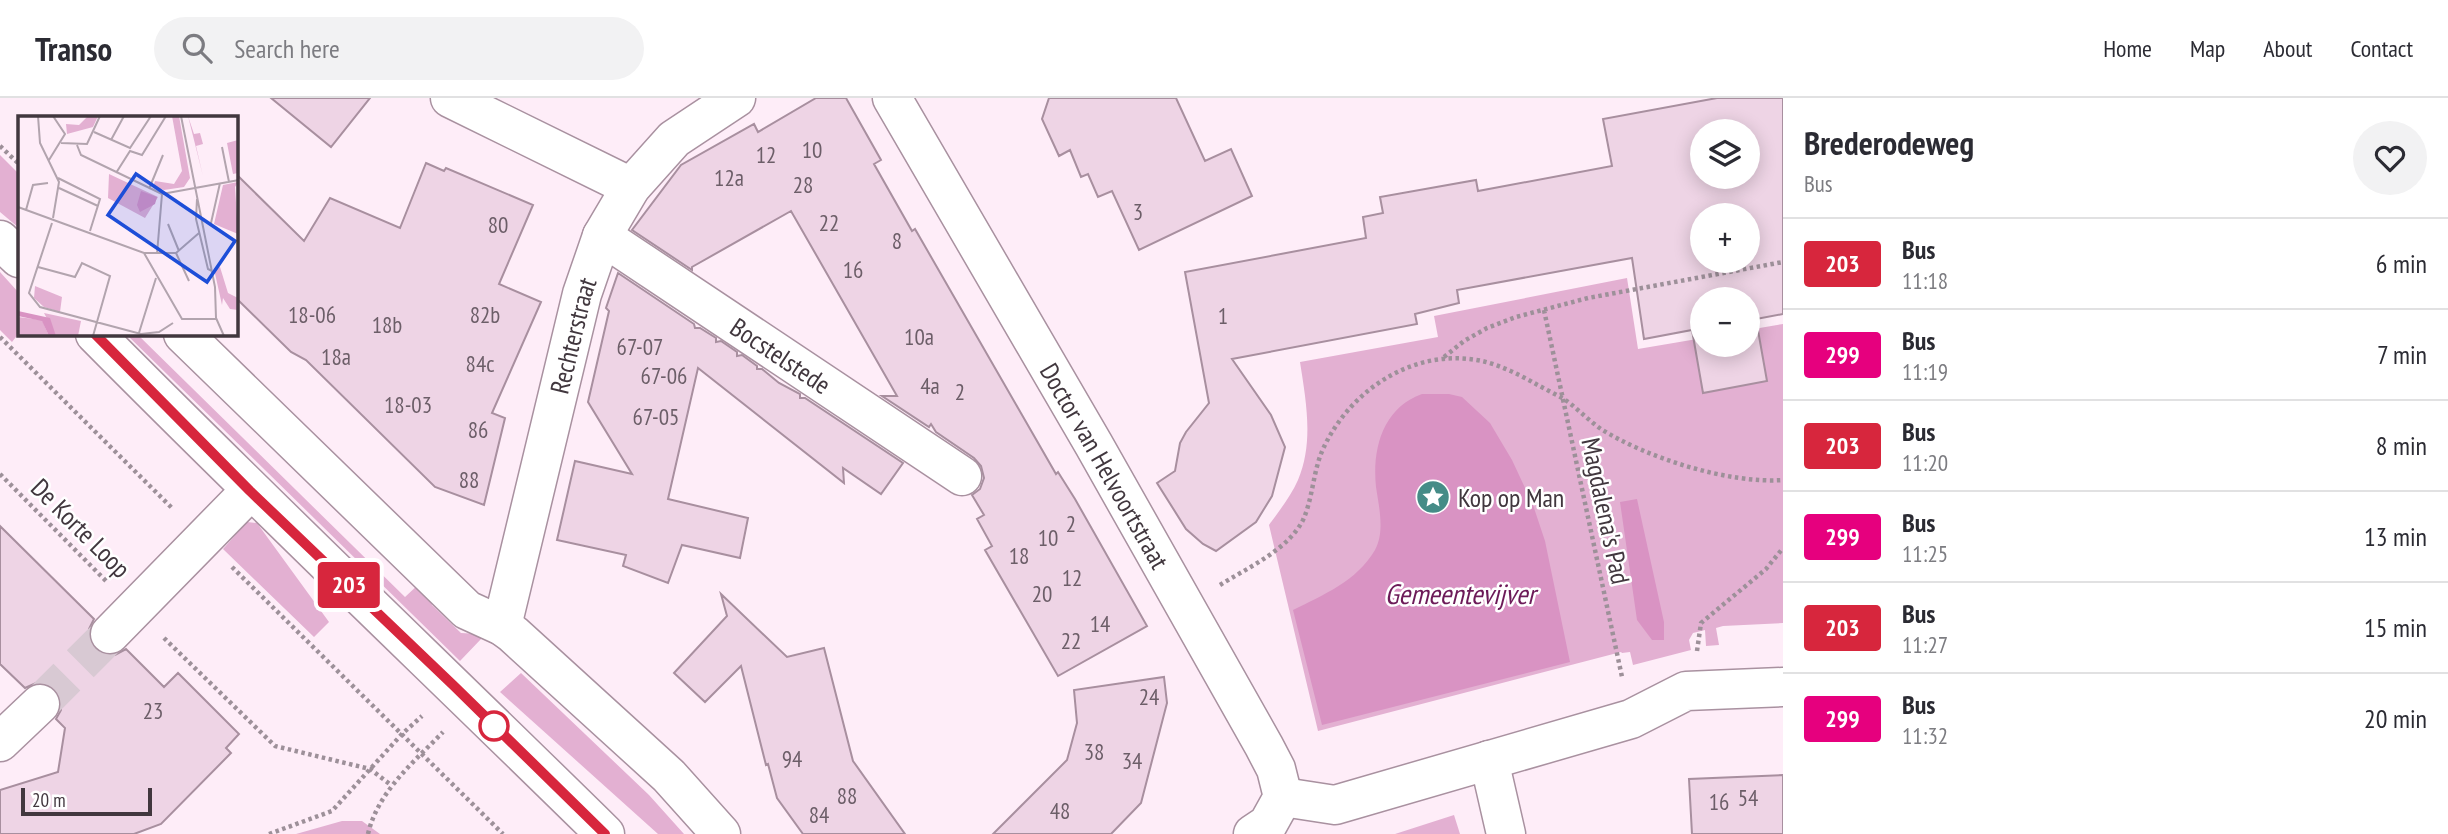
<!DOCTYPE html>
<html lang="en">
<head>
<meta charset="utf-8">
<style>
	:root { --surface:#fff; --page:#f2f2f3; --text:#2b2b33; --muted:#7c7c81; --line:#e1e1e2 }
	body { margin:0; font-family:"PT Sans Narrow",sans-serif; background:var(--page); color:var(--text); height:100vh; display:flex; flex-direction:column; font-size:26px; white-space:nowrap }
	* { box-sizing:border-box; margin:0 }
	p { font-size:23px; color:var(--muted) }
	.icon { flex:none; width:38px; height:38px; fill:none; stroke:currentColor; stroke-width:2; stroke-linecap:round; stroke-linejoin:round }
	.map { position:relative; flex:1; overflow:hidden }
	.details { display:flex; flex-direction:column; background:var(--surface); width:665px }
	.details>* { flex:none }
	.badge { padding:0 14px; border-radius:5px; font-size:24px; line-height:46px }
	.buttons { position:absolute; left:1690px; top:21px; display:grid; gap:14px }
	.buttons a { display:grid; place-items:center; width:70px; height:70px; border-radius:50%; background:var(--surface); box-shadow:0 4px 18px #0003; font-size:35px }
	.scale { position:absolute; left:21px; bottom:18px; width:131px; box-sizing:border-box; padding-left:7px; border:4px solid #41373e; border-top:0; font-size:19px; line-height:24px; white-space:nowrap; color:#41373e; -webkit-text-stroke:5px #fff; paint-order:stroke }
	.map>.badge { position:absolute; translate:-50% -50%; box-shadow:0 0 0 4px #fff }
	.round { display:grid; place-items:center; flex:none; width:74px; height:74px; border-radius:37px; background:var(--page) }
	.overview { display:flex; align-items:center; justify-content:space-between; height:119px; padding:0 21px }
	h1 { font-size:33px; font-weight:700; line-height:52px }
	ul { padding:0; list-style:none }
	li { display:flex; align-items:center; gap:21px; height:91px; padding:0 21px; border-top:2px solid var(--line) }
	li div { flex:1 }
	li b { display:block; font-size:26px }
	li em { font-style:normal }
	li .badge { min-width:77px; font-weight:700; text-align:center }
	header { display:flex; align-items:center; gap:42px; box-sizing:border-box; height:98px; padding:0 35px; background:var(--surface); border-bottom:2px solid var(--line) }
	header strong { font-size:33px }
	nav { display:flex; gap:38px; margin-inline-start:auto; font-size:24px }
	.search { width:490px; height:63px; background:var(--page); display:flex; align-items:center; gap:18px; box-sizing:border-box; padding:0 24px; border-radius:38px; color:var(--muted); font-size:26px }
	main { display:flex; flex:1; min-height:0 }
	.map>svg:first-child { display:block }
	.green { fill:#e3b0d2 }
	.water { fill:#d993c3 }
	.building { fill:#eed4e5; stroke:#a88f9f; stroke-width:2; fill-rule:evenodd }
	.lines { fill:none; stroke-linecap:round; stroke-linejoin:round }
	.minor-tunnel { stroke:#d8c9d3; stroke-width:38; stroke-dasharray:38 19; stroke-linecap:butt }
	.minor-casing { stroke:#a991a0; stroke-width:41 }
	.major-casing { stroke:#a991a0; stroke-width:41 }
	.path { stroke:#9d9099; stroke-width:4.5; stroke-dasharray:3.5 3.5; stroke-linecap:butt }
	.minor { stroke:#fff; stroke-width:38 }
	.major { stroke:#fff; stroke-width:38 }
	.line-casing { stroke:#fff; stroke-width:16 }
	.line { stroke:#d7263d; stroke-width:10 }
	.stop-dot { fill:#fff; stroke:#d7263d; stroke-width:3.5 }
	.labels { text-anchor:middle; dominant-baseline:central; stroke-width:5; stroke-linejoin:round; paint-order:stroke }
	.number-label { font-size:23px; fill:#6c5e68 }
	.street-label { font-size:26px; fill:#41373e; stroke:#fff }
	.poi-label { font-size:26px; fill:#41373e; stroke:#fff; text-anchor:start }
	.water-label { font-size:28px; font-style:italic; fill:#6c1a58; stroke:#fff }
	.inset-road { fill:none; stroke:#b2a4ae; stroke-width:2 }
	.view { fill:#1d4ed8; fill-opacity:0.15; stroke:#1d4ed8; stroke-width:3.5 }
	.inset-edge { fill:none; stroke:#41373e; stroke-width:3.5 }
</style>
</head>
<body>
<header>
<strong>Transo</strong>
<div class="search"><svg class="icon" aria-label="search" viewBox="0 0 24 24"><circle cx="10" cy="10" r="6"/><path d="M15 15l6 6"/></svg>Search here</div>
<nav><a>Home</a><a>Map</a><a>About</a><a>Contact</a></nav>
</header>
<main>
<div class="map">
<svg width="1783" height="736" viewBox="0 0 1783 736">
	<rect width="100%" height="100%" fill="#feedf8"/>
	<path class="green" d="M0,57l19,19v54l-19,-16z
		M0,174l19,21v40l-7,9 -12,-12z
		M1627,180l11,71 65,-11v7h45v-15l35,-6v299l-60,3 -7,2 3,17 -13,1 -1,-16 -12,3 -4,7 2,10 -58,15 -3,-13 -8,1 -1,-1 -303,79 -49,-206c10,-14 22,-29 29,-45 16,-38 8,-79 2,-118l138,-25 -4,-21z
		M126,236h11l268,263 15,-14 9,8 3,14 29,28 18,1 3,4 -22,23z
		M247,424l10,1 72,99 -15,15 -91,-88z
		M521,575l128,122 35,39h-26l-158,-142z
		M1454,717l6,19h-65z
		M342,723h20l18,13h-84z"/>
	<path class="water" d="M1422,296h27l13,3 28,26 22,37 21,45 12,36 25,121 -248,63 -29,-115c30,-15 64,-29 82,-60 10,-18 4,-43 1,-63 -4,-39 7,-79 46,-93z
		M1637,401l27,123v18h-12l-15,-20 -17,-118z"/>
	<path class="building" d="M271,0h99l-39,49z
		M816,0h30l35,62 -7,4 38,67 3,-2 141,245 2,-2 17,27 72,127 -89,50 -73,-126 7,-4 -15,-27 7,-4 -12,-20 8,-6 4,-11 -3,-12 -7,-8 -38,-26 -5,-8 -2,3 -47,-31h15l-106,-185 -99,56v3l-60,-40 49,-65 73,-41 4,8z
		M1049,0h127l29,63 26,-12 21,47 -113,54 -27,-59 -14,6 -10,-23 -7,3 -11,-27 -11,6 -17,-37z
		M1717,0h66v216l-27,5 11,62 -64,12 -11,-63 -48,9 -12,-81 -175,32 2,13 -44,11 2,10 -185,35 39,56 14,32 -13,49 -16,26 -40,29 -13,-7 -17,-15 -29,-46 18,-12 5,-28 6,-11 23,-29 -24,-131 181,-34 -3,-21 20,-4 -3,-16 96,-17 2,11 134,-25 -9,-47zM1703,33h45v46h-45zM1703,117h45v46h-45zM1703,201h45v46h-45z
		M426,65l18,8 2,-3 87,37 -34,79 42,18 -49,111 13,5 -21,87 -49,-18 -129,-127 -15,-8 -55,-54v-124l68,67 26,-43 70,30z
		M618,175l76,51 1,4h5l16,10v4l5,-1 16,11v4l5,-1 15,11v3h5l17,14 21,11v4h5l98,65 -22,31 -38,-26 1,15 -146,-115 -30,131 80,19 -8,40 -58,-13 -14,38 -45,-17 3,-11 -69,-15 18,-79 57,13 -44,-72 21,-91 -3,-3z
		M0,428l94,93 -5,10v10l6,11 9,5h11l11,-6 38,38 14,-14 61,61 -13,14 5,5 -70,71 -27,10h-134v-44l58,-18 7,-44 -9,-9 5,-9v-10l-6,-11 -8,-6h-11l-11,5 -25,-24z
		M721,496l66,63 37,-9 29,113 52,73h-102l-26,-36 -9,-34 -2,1 -25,-99 -36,36 -31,-29 53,-57z
		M1164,579l3,26 -26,100 -30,31h-118l74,-74 10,-37 -3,-33z
		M1783,677v59h-91l-3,-55z"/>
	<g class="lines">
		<path class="minor-tunnel" d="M40,606l70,-70"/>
		<g class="minor-casing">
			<g id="minor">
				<path d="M450,0l181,89"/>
				<path id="s1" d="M892,0l202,347 170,301 12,23 7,28 -15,27 -15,10"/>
				<path id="s2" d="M602,138l360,240"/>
				<path d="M183,236l284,276 35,16 11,8 156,142 52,58"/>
				<path id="s3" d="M502,528l80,-332 20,-58 29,-49 43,-48 62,-41"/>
				<path d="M110,536l140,-143"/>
				<path d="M0,644l40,-38"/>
				<path d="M1489,662l17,74"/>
				<path d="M1283,699l52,8 296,-86 55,-28 97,-4"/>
			</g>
		</g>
		<g class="major-casing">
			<path id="major" d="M0,142l19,18
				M95,236c167,169 340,333 510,500"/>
		</g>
		<path class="path" d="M0,48l19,18
			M1544,212l78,367
			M0,239l173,172
			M1444,259l20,-16 23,-13 29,-11 72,-19 195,-36
			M0,376l106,107
			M232,469l271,267
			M1220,487c27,-17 68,-35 83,-65 10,-22 10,-49 20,-71 28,-61 93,-102 159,-88 18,4 38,14 54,23 9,5 19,10 28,15 13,9 24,21 37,30 46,29 128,55 182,51
			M164,540l111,108 95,23 21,16
			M1697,553l4,-28 65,-54 17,-21
			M269,736l63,-23 70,-77 20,-18
			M368,736c10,-43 46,-72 75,-102"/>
		<use href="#minor" class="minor"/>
		<use href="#major" class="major"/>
	</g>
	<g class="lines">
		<g class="line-casing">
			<path id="line" d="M95,236l155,157 203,194 152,149"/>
		</g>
		<use href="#line" class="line"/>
	</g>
	<defs>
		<g id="sight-disc" transform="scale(1.75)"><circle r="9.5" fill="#458c87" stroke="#fff"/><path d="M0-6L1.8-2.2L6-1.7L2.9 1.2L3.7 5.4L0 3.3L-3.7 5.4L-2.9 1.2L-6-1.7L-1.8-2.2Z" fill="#fff"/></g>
	</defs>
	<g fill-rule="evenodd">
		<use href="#sight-disc" x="1433" y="399"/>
	</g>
	<circle class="stop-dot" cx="494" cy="628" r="14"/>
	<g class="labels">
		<g class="number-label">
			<text x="812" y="51">10</text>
			<text x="766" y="56">12</text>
			<text x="729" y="79">12a</text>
			<text x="803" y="86">28</text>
			<text x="1138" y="113">3</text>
			<text x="829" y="124">22</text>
			<text x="498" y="126">80</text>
			<text x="897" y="142">8</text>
			<text x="853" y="171">16</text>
			<text x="312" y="216">18-06</text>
			<text x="485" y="216">82b</text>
			<text x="1223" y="217">1</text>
			<text x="387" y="226">18b</text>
			<text x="919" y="238">10a</text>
			<text x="640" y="248">67-07</text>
			<text x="336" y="258">18a</text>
			<text x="480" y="265">84c</text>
			<text x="664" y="277">67-06</text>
			<text x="930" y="287">4a</text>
			<text x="960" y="293">2</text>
			<text x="408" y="306">18-03</text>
			<text x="656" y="318">67-05</text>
			<text x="478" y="331">86</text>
			<text x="469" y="381">88</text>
			<text x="1071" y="425">2</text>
			<text x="1048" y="439">10</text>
			<text x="1019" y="457">18</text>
			<text x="1072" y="479">12</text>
			<text x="1042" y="495">20</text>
			<text x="1100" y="525">14</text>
			<text x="1071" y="542">22</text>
			<text x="1149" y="598">24</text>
			<text x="153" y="612">23</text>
			<text x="1094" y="653">38</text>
			<text x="792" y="660">94</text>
			<text x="1132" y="662">34</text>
			<text x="847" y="697">88</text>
			<text x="1748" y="699">54</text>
			<text x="1719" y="703">16</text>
			<text x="1060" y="712">48</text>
			<text x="819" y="716">84</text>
		</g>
		<g class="street-label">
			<text stroke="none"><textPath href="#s3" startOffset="299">Rechterstraat</textPath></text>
			<text stroke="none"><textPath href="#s2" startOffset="215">Bocstelstede</textPath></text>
			<text stroke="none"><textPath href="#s1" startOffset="425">Doctor van Helvoortstraat</textPath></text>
			<text transform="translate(1606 413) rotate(78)">Magdalena's Pad</text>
			<text transform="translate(81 430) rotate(45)">De Korte Loop</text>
		</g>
		<g class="poi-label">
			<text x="1458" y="399">Kop op Man</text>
		</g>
		<g class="water-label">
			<text x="1460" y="495">Gemeentevijver</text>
		</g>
	</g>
	<g transform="translate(18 18)">
		<rect width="220" height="220" fill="#feedf8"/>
		<path d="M70,0h10l-5,11 -26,7 -1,-10 13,1zM154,0h7l11,62 -6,9 -20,3 -11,-3 2,-6 19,3 8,-13zM170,0l6,18 6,-1 3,11 -7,2 7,30zM220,24v33l-5,1 -6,-31zM91,58l49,23 -13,21 -37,-20zM220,66l-3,5 3,47 -24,-10 9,-39zM202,151l8,26 10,5v12l-8,-1 -7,-11 -1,7 -8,-36zM17,170l27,11 -2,15 -16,-5 -10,-9zM26,197l37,8 -3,15h-22zM0,201l24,3 7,16h-31z" fill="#e3b0d2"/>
		<path d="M123,75l16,6 -2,7 -15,8 -3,-7zM0,195l32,7 6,18h-7l-7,-15 -24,-5z" fill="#d993c3"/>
		<path class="inset-road" d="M20,0l2,27 19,39 -6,36M163,0l34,171 1,31 8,18M76,16l36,16 21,-32M93,24l13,-24M43,27l26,1 13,-28M59,29l4,10 81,39M204,31l7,35M31,44l16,-26 -12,-18M98,57l14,-22 12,4 24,-39M40,62l42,21 -10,32M41,72l39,18M131,73l14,-34M144,78l77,-14M179,83l-1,20 12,50 4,2M0,91l126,46h32l23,-20M8,94l7,-25 15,-2M34,107l-23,70 11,14 101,27 18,-2 14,-9M193,107l9,-40M150,108l11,27M126,137l38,66h35M158,137l13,28M139,138l5,-60M20,151l37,10 7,-14 28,13 -17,60M120,220l18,-58"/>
		<path class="view" d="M118,58l99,67 -28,41 -99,-67z"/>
		<rect width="220" height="220" class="inset-edge"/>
	</g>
</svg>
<div class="buttons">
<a><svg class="icon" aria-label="layers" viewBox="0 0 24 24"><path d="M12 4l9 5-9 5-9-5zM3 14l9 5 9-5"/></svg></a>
<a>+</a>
<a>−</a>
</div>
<div class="scale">20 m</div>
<b class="badge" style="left:349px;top:487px;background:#d7263d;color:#fff">203</b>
</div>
<section class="details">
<div class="overview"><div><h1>Brederodeweg</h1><p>Bus</p></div><a class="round"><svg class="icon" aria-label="heart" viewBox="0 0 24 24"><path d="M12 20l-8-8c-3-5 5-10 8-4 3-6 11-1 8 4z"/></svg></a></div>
<ul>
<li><span class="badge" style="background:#d7263d;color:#fff">203</span><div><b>Bus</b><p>11:18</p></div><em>6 min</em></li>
<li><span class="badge" style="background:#e6007e;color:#fff">299</span><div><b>Bus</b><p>11:19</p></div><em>7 min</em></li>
<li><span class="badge" style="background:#d7263d;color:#fff">203</span><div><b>Bus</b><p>11:20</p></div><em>8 min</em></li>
<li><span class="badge" style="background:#e6007e;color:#fff">299</span><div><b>Bus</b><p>11:25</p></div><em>13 min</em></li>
<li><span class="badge" style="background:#d7263d;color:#fff">203</span><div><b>Bus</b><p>11:27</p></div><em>15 min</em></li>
<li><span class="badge" style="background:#e6007e;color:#fff">299</span><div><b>Bus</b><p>11:32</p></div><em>20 min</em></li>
</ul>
</section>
</main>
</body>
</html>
